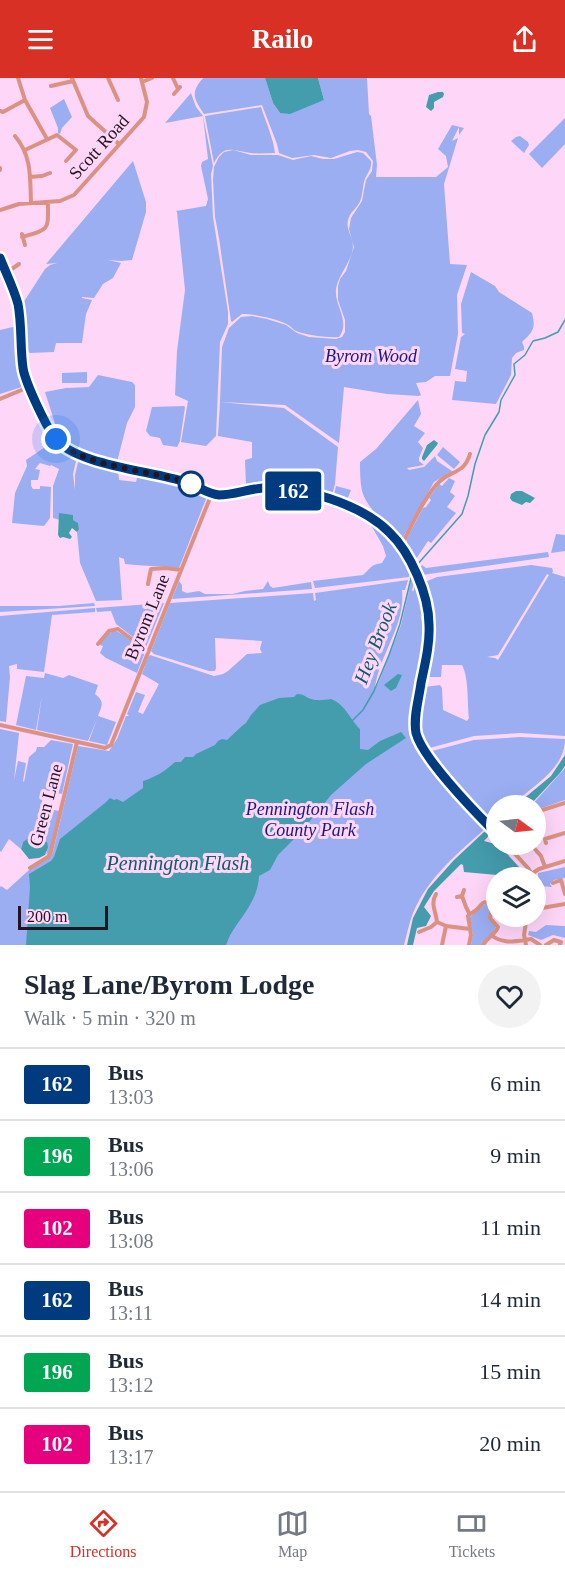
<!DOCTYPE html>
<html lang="en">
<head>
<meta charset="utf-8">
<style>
	:root { --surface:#fff; --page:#f2f2f3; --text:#1f2937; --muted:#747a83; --line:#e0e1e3; --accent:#d93025 }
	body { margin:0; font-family:Georgia,serif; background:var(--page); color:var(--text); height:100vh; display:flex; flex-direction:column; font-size:22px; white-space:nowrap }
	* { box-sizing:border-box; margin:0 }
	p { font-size:20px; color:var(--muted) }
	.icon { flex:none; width:33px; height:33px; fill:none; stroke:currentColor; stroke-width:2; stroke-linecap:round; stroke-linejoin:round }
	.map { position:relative; height:867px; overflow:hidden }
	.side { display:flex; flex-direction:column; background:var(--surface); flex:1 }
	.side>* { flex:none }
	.badge { padding:0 12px; border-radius:4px; font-size:21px; line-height:39px }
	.needle { width:39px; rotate:105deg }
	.tools { position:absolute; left:486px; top:717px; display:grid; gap:12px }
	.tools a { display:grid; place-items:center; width:60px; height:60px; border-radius:50%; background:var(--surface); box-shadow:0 6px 24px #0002; font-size:30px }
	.scale { position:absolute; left:18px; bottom:15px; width:90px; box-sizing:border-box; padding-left:6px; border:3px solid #221420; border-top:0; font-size:16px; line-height:21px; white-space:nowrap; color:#221420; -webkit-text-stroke:4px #fed6f8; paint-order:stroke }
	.you { position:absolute; width:30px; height:30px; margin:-15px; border:4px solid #fff; border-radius:50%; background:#1a73e8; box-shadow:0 0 0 9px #1a73e833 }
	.map>.badge { position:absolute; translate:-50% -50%; box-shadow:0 0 0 3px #fff }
	.round { display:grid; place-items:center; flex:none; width:63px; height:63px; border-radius:32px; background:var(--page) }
	.summary { display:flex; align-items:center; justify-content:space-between; height:102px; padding:0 24px }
	h1 { font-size:28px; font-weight:600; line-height:45px }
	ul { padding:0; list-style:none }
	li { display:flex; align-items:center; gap:18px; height:72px; padding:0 24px; border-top:2px solid var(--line) }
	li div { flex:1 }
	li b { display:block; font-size:22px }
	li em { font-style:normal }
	li .badge { min-width:66px; font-weight:700; text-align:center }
	header { display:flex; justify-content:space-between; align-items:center; height:78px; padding:0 24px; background:var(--accent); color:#fff; font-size:27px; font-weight:600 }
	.dock { display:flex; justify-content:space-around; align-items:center; height:84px; border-top:2px solid var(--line); background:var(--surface); font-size:16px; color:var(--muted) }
	.dock a { display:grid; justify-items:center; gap:3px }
	.dock .current { color:var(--accent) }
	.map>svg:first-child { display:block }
	.green { fill:#9baef2; fill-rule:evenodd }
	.water { fill:#449dad }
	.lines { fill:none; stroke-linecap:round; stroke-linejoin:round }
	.stream { stroke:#449dad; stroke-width:1.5 }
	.minor { stroke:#db9283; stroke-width:4 }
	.line-casing { stroke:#fff; stroke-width:14 }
	.line { stroke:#003b80; stroke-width:9 }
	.walk { stroke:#221420; stroke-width:6; stroke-dasharray:0 10.8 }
	.stop-dot { fill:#fff; stroke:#003b80; stroke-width:3 }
	.labels { text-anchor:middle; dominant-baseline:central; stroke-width:6; stroke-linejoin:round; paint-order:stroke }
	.street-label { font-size:18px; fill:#221420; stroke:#fed6f8 }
	.park-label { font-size:18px; font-style:italic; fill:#1b1788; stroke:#fed6f8 }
	.water-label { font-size:20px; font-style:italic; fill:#105b67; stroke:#fed6f8 }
</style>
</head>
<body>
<header><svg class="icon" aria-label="menu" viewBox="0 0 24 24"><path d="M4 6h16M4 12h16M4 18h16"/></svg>Railo<svg class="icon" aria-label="share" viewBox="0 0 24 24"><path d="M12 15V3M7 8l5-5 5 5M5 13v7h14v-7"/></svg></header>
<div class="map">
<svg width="565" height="867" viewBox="0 0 565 867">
	<rect width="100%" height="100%" fill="#fed6f8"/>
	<path class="green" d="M203,0h62l8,25 7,10 44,-13 -6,-22h49l2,36 2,2 6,49 -1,12h60l12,-10 -2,-11 -8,-7 14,-24 12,3 -5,7v-8l-7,14 6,-3 -14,46 6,80 17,1 -10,30 1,39 -8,42h-15l-9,6 -10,1 5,12 -2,1 -32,-2 -43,-7 -5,56 -54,-38 -65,-3 2,-55 7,-19 12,-11 11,-1 15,3 19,6 11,8 12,4 27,2 6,-2 3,-5v-12l-7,-20v-14l2,-7 6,-8 8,-24 -5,-18 2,-11 11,-17 4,-21 6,-9 1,-10 -7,-9 -8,-2 -8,1 -19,7 -17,-3 -22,3 -13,-5 -2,-9 -15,-39 -58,9c-10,-15 -14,-21 -1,-36z
		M191,15l5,14 7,9 10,50 -2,8 2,43 15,95v12l-8,18 -4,94 -10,10 -25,-4 7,-41 -13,-6 2,-44 8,-61 -8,-78 -1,-1 30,-5 2,-7 -7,-33 1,-4 6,-3 -5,-43 -38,7z
		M64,21l8,18 -10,11 -2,6 -2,-1v-5l-8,-20z
		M261,29c5,16 12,30 14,46 -8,0 -17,1 -24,0 -18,-2 -27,-10 -37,10l-9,-47z
		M565,40v26l-23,24 -13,-14z
		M520,58l8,6 1,3 -5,8 -13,-12 5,-4z
		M233,72l18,5h27l15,5 18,-4 12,3h11l23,-7 6,1 8,8c1,9 -5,13 -7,21 -2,8 -1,16 -6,23 -2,3 -6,6 -8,10 -7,13 3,20 3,31 0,14 -15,29 -17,43 -2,17 15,32 3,48 -10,1 -33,-2 -43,-6 -4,-2 -4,-4 -8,-6 -10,-6 -34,-11 -46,-11l-10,8 -1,-1 -12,-83 -4,-21 -2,-37 1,-13 5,-10 5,-5z
		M133,83l13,41v10l-14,48 -11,1 -13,-1 13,3 -8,15 -10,6 -9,14 -12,-1v1l10,2 -6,14 -4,29h-26l-2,9 -24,1 -5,-4 -3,-36 1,-10 22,-34 5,-4 7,-2 -11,1z
		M471,194l24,14 4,6 33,21c4,16 1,18 -10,29l2,5v3l-8,3 -4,5 -1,17 -15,29 -44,-4 3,-19 11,1 1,-11 -12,-2 6,-32 4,-3 -3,-1 -1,-29z
		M17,248l4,49 4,11 -25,8v-64z
		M87,294v11h-25v-10z
		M98,297l34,7 3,3v22l-8,16 -10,39c-19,-5 -43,-9 -57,-23l-15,-47 21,-4 23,-1z
		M418,322l3,14 -7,12 11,7 -7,9 5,6 -4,10v3l5,4 -17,3 2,2 15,-3 11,-11 2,5 15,10 -18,11 -32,57c-13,-14 -35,-29 -40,-48 -2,-9 -2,-20 -2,-29l16,-13z
		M220,324l64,6 54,39 -3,37 -3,11 -63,-11 -23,1 -1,-25 7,-2v-16l-34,-6z
		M184,328l1,1 -5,34 -3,6 -14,-2 -3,-7 -10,-2 -4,-5 6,-24z
		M54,363l7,8 16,8 -4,17 2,16v-15l4,-17 39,11 1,11 17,2 2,-8 45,10 23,10v5l-27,69c-18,-2 -36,-2 -54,-4l-1,-5 -5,-2 3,43 -26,1 -16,-38 -3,-31c6,-12 -8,-13 -17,-15v3l-7,-2v-32l6,-17 -8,-4 -1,1 -10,-3 -5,6 5,1 -2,10h-7v6l2,3h7v-3l11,1 -1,31 -6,8 -32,-3 3,-30 12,-27 -1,-6z
		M443,369l17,15 -6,7 -17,-14z
		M449,400l6,3 -5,11 5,4 -8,11 9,6 -25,30 -3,-2 -12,18c-5,-5 -10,-10 -9,-17l-1,-2 17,-32 3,-1 5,-7 -2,-2 10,-14 3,2z
		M336,408l15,4 -4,10 -13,-5z
		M368,442l28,24 15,25 -2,8 -94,11 -2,-7 50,-6c8,-7 7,-10 19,-12l4,-7 -3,-10z
		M556,456l9,1v16l-14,2z
		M548,474l1,5 -127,18 -3,-6 3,-4 4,3z
		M531,487l21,3 1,3 -1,2 13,4v159l-45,-3 -46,3 -48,13c-12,-20 -7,-38 -3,-59l2,-3 15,-2 2,3 1,22 24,11 2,-3c-2,-16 0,-40 -7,-53h-20l-1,12h-17l6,-37 4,-10 -3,-27 -6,-21 12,-5zM547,496l2,1 -51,85 -3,-2 -8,-1 11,-2z
		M413,495l2,7 -3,10 1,2 4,-12 8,21 3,29 -8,-16 6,20 -15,93 9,24 3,3 64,73c-28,25 -59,50 -74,86 -4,10 -6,21 -9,32h-404v-58l1,-1 6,4 22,-20 19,-11 5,-7 25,-106 31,5 8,-12 9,-23h3l-2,-2 9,-22 9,3 -7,17 5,2 16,-30 -17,-10 6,-17 2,-2 64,21 9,-2 5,-3 19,-17 15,-1 -2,-4 2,-8 -47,-3 1,30 -1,3h-6l-55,-17 -3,-3 19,-48 143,-10 1,8 2,-1 -1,-7 93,-13 -3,10h-3c4,35 -24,66 -27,99l3,-5 23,-59z
		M179,503l3,4v6l5,2 12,-2 6,3h27l13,-3 18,-2 5,-8 2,5 3,2 38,-6 1,7 -140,10z
		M94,525l1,3 -95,6v-6h59z
		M164,525l-18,44 -30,-23 -5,-13 -14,1 -1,-4z
		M95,530v4l-43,3 -8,57 -27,-3v-5l-8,2 1,11 -4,45 -6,-1v-105z
		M116,553l12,6 17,15 -8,21 -31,-15 -6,-5 3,-7 -3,-1c2,-8 9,-13 16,-14z
		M45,595l18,5 6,-3 29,10 -3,9c10,8 7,11 3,22l18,6 -9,23 -18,-4 8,-22 -9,22 -51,-11 5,-35 -6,35 -20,-5 10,-49 18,2z
		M0,651l19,4 -5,47 4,-19 8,2 -3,18 1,1 5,-25 7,-6 1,-4h7l7,-7 22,4 -11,50 -18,-4 -3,17 18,4 -9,40 -5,4 2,-3 -14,-13 -10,3 -2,7 -12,-10 -8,13 -1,-1z
		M520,659l45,2c0,29 -30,46 -50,63l-7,-1 -6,4 -6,1v4l-2,2 1,5 -6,6 -47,-51 -14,-20 46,-12z
		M565,690v32l-29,10v-4h-5z
		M565,789v11l-11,2 -4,4 2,3 -13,-1 -1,-13z
		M485,826l5,2 -1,12 7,8c-2,8 -11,12 -15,19h-10l2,-11 -4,-16z
		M546,847l19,1v12l-12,-3 -12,5 -13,-5 1,-4 7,1z"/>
	<path class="water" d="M265,0h53l6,22 -34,14 -10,-1 -7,-10z
		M438,14h5l1,2 -1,3 -9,5v6l-3,3 -5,-4 3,-12z
		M434,362l4,3 -1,2 -13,16 -2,-2v-2l5,-12z
		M516,413h6l13,7 -5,5 -4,-1 -4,3 -10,-4 -2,-3 1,-4z
		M59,435l14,2v5l5,3 1,6 -2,3 -5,-4 -3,5 3,4 -2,2 -7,-2 -3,1 -2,-3z
		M398,596l4,1 -6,13 -5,3 -7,-6z
		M297,616c7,0 8,3 14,5 6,2 14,1 20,0 15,6 18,19 29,30v20l8,1 12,-9 21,-9 5,6 -40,26 -35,31 -30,37 -23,23 -8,15 -11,6c-1,23 -15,37 -27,56 -3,4 -4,9 -6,13h-200l4,-58 -1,-13 22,-13 3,-4 6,-18 45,-36 5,-5 4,2 3,-1 6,3 20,-14v-7c13,-4 22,-10 32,-19h6l4,-5h8l3,-3 19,-9 3,-4 4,-2 5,1 15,-14 4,-3 5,-8 9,-10 19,-7 15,-1z
		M565,677v11l-5,7 -28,30 -3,2h-13l35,-29z
		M496,747v3l-12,13 15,4 20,22v3l-11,7h-9l-2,-2 -33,-3 -1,-7 -2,-1 -27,27 -10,16 7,9 -5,10 -9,2 -4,17h-6l6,-27 15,-29 26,-29 30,-28z
		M29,760l8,4 5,-1 5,1 1,5 -3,8 -6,3 -10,1 -8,-10 2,-7z"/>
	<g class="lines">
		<path class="stream" d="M416,488l46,-52 6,-18 7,-32 10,-29 14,-23 2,-12 14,-25 -1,-11 11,-9 8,-14 12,-3 13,-6 7,-12
			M351,644l12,-12 11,-19 15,-36 11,-31 13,-54"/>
		<path class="minor" d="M18,0l7,22 22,39
			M72,0l16,38 31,28
			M108,0l10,22
			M173,0l5,11
			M142,4l10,-4
			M51,8l22,-5
			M174,16l6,-7
			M0,33l3,1 22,-12
			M15,58c17,20 15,42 16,66
			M25,72l32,-15 19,15 -10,11
			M0,90v2
			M30,99l12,-1 8,-3
			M0,132l19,-6 41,-3 14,-6 70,-78 3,-15 -6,-24
			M22,156l3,11
			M22,159c28,-8 26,-6 26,-35
			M0,180c6,15 14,31 18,47 4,20 1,42 5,63 2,14 23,58 32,70 17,25 97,35 127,43 11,3 22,11 34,13 14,3 34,-5 49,-6 14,0 27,2 40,5 33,7 66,18 88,43 20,23 36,57 36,87 1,21 -5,43 -8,63 -3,16 -8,34 -4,49 4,14 14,24 22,34 19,23 39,43 57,65
			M6,195l13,-9
			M0,321l29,-12
			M401,468c10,-19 24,-51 39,-65 12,-11 24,-7 30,-27
			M148,506l3,-15 15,-1 15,2
			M98,566l11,-13 9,-2 30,22
			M0,647l105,23 6,-3 101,-252
			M536,734l29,-9
			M546,765l-1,-4 20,-6
			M506,766l22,24 6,10
			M534,770l7,8 4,11
			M30,790l18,-11 3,-6 26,-109
			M533,795l6,-4 26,-8
			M553,805l8,-3 4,14
			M436,816c-6,10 0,17 1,28l9,4 24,3
			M462,818l2,-6
			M457,819l5,-1 4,11 3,6
			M536,831l29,-5
			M419,854l12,-5 6,-5
			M491,857c13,10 25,6 40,4l9,6
			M442,867l4,-19
			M469,867l2,-10 -3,-19c2,-2 4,-3 7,-5 8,-5 6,-14 17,-5l-2,12 8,9c-2,7 -11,11 -15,18
			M526,867l-2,-10 3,-19
			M546,867l8,-5 7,2 -1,3"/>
	</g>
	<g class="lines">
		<g class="line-casing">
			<path id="line" d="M0,180c6,15 14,31 18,46 4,21 2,43 5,64 2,14 22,56 31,69 19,28 99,34 131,45 11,3 22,12 34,13 14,0 30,-6 44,-7 39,-2 98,16 126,44 22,21 40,63 40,93 1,19 -4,39 -8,58 -2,16 -8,34 -5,50 6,24 56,76 75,95"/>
		</g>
		<use href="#line" class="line"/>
		<path class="walk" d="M56,361c26,29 98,31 135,45"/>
	</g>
	<circle class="stop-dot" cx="191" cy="406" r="12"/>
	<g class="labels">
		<g class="street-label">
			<text transform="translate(99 69) rotate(-48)">Scott Road</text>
			<text transform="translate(147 539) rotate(-68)">Byrom Lane</text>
			<text transform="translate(46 727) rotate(-75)">Green Lane</text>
		</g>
		<g class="park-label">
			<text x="371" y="278">Byrom Wood</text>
			<text x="310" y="731">Pennington Flash<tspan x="310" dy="21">County Park</tspan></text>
		</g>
		<g class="water-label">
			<text transform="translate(375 565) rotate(-69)">Hey Brook</text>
			<text x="178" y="785">Pennington Flash</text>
		</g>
	</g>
</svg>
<div class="tools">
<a><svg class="needle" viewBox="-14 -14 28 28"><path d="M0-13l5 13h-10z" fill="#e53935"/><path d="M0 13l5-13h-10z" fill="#747a83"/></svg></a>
<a><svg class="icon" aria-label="layers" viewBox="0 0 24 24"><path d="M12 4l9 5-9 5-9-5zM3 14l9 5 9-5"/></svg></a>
</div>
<div class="scale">200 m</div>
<div class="you" style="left:56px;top:361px"></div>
<b class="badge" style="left:293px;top:413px;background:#003b80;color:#fff">162</b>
</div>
<section class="side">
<div class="summary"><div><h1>Slag Lane/Byrom Lodge</h1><p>Walk · 5 min · 320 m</p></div><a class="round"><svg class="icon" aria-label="heart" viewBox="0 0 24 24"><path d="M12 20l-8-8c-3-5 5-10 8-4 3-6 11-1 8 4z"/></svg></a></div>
<ul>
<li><span class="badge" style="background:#003b80;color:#fff">162</span><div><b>Bus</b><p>13:03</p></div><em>6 min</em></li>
<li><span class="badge" style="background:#00a651;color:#fff">196</span><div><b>Bus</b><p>13:06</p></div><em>9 min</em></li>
<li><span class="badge" style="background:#e6007e;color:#fff">102</span><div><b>Bus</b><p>13:08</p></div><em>11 min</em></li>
<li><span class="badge" style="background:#003b80;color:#fff">162</span><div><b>Bus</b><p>13:11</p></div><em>14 min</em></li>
<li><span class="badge" style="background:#00a651;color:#fff">196</span><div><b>Bus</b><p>13:12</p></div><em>15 min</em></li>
<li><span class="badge" style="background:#e6007e;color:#fff">102</span><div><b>Bus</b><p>13:17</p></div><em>20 min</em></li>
</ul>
</section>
<nav class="dock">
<a class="current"><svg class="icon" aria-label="directions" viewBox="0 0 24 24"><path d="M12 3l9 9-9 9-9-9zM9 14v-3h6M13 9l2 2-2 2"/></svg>Directions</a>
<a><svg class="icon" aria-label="map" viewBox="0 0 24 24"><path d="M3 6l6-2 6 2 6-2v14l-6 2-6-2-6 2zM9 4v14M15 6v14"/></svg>Map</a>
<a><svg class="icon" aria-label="tickets" viewBox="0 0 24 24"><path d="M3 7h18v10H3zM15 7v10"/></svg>Tickets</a>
</nav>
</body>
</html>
